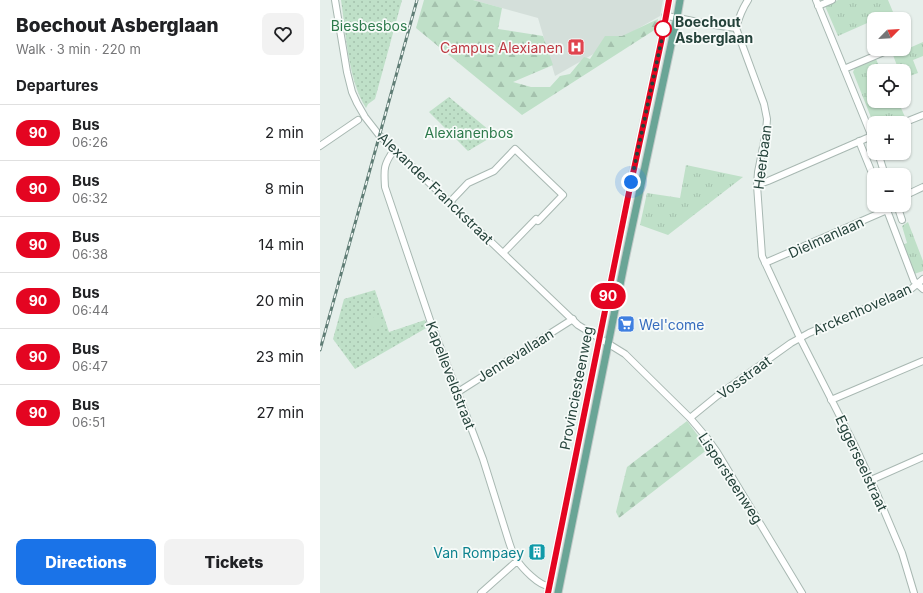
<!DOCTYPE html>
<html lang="en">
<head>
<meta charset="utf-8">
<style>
	:root { --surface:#fff; --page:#f2f2f2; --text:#202124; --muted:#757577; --line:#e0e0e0; --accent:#1a73e8 }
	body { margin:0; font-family:Inter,sans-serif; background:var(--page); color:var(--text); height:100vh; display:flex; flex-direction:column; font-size:15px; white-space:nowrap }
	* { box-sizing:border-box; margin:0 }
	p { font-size:13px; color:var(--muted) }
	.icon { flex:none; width:22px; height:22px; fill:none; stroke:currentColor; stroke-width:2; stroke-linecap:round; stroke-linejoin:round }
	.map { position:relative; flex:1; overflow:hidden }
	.side { display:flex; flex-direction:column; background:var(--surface); width:320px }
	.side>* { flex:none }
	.badge { padding:0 8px; border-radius:13px; font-size:14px; line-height:26px }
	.needle { width:26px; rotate:66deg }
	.fabs { position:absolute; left:547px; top:12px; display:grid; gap:8px }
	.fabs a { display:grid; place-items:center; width:44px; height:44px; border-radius:8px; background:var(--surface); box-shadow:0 1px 3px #0004; font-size:20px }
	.you { position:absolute; width:20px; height:20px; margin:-10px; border:3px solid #fff; border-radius:50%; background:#1a73e8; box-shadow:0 0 0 6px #1a73e833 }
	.map>.badge { position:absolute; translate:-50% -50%; box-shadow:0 0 0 2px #fff }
	h2 { padding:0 16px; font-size:15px; line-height:36px }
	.round { display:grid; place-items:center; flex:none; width:42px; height:42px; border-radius:8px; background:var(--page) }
	.overview { display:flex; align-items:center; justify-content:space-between; height:68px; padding:0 16px }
	h1 { font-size:19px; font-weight:800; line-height:30px }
	.action { display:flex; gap:8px; margin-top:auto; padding:8px 16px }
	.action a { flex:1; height:46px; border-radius:8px; background:var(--accent); color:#fff; font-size:16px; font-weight:800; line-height:46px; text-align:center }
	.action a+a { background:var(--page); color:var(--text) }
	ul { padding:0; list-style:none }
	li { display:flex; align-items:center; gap:12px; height:56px; padding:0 16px; border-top:1px solid var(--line) }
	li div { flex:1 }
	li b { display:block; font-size:15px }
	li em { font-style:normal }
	li .badge { min-width:44px; font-weight:700; text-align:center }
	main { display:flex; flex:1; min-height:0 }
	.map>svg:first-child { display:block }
	.built { fill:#d4dfda }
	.grass { fill:url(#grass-tufts) }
	.forest { fill:url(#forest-firs) }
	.park { fill:url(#park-dots) }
	.garden { fill:#bfe0c8 }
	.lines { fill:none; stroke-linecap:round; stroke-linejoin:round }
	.minor-casing { stroke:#a8b8b2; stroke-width:8 }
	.major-casing { stroke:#c2cac8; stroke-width:9 }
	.minor { stroke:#fff; stroke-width:6 }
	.major { stroke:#6aa596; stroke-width:7 }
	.rail-casing { stroke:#5f7d75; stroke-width:3 }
	.rail { stroke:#f7fbf9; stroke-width:1.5; stroke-dasharray:4.5; stroke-linecap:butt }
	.line-casing { stroke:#fff; stroke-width:9 }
	.line { stroke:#e40521; stroke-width:6 }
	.walk { stroke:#24423a; stroke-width:4; stroke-dasharray:0 7.2 }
	.stop-dot { fill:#fff; stroke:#e40521; stroke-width:2 }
	.labels { text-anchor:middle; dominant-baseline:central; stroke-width:3.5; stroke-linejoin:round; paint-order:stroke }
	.stop-label { font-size:14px; font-weight:bold; fill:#24423a; stroke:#f7fbf9; text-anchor:start }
	.park-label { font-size:14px; fill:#2d7a4b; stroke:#f7fbf9 }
	.health-label { font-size:14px; fill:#be3a42; stroke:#f7fbf9; text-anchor:end }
	.street-label { font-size:14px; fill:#24423a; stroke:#f7fbf9 }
	.shop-label { font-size:14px; fill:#366cbe; stroke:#f7fbf9; text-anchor:start }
	.culture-label { font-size:14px; fill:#0d838f; stroke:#f7fbf9; text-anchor:end }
</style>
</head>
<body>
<main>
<section class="side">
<div class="overview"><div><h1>Boechout Asberglaan</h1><p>Walk · 3 min · 220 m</p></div><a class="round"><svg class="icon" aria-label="heart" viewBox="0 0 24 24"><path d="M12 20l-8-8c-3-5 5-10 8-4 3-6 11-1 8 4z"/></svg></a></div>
<h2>Departures</h2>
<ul>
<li><span class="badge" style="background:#e40521;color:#fff">90</span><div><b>Bus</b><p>06:26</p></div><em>2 min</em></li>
<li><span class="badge" style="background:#e40521;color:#fff">90</span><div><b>Bus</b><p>06:32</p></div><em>8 min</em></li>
<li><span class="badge" style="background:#e40521;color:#fff">90</span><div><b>Bus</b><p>06:38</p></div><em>14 min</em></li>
<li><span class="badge" style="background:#e40521;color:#fff">90</span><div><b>Bus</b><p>06:44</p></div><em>20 min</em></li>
<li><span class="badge" style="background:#e40521;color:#fff">90</span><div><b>Bus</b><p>06:47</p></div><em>23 min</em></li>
<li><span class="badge" style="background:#e40521;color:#fff">90</span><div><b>Bus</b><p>06:51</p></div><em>27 min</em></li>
</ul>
<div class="action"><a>Directions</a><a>Tickets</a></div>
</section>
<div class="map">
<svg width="603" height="593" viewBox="0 0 603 593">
	<defs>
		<pattern id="grass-tufts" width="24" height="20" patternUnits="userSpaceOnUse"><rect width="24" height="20" fill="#bfe0c8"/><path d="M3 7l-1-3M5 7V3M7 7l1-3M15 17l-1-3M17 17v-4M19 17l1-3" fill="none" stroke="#a4c1ad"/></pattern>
		<pattern id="forest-firs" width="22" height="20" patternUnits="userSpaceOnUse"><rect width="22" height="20" fill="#bfe0c8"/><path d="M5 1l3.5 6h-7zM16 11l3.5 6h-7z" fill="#a4c1ad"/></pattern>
		<pattern id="park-dots" width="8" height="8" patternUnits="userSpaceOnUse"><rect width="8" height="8" fill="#bfe0c8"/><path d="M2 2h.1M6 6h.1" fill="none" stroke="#a4c1ad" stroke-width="1.8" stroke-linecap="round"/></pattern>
	</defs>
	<rect width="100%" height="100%" fill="#e6efeb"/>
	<path class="built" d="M153,0h190l-3,16 -105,60 -17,-58z"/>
	<path class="grass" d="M518,0h50l5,12 -16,7h-3v1l-36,16 -13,-30z
		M603,42v14l-10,4 5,13 -14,5v-7h-5l-6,-16 7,-3 -1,-3h5v-4l1,-1 2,5z
		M556,59l5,12h-7v30h24l7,16 -15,6h-16v2l-21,-53 2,-4z
		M366,165l57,12 -75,58 -28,-10 7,-32 33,5z
		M588,222l15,39v10l-9,3 -12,-29 5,-2 -5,-17z"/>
	<path class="forest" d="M104,0h49l29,8 -4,21 45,7 10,29 -40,17 18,5h19l10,-11 10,-2 14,-17 6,2 15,-23h17l36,-17 -2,10 -134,86 -106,-87z
		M367,421l21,28 -89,69 -3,-6 11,-45z"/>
	<path class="park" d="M21,0h61l-27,99 -7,5 -2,4c-18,-28 -20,-75 -25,-108z
		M129,97l46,38 -27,16 -39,-39z
		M55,290l14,42 36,-12 3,7 -73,42 -22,-30 11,-40z"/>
	<path class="garden" d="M57,315l7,9 -9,7 -7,-10z"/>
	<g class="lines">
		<g class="minor-casing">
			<path id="minor" d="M15,0l12,72 5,20 5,11 8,14 14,18 19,18 180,172 47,29 65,64 17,20 10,14 85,141
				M428,0c-6,9 -9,17 -12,28l28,76 3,15 -1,13 -8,40 -1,13 5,71 38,82 54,106 23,50 25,59 12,40
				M496,0l58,142
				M498,6l14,-6
				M345,16c24,3 47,10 71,12
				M524,69l47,-20
				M583,123l20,-8
				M539,141l15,37
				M0,146l38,-26
				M74,150c-11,15 -10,20 -9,37l46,136 52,136 26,83c2,6 4,13 8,18 5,8 22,26 32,26
				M558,153l7,22
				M437,185l11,-4 106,-46
				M584,196l19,-9
				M130,202l18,-19 26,-12 21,-22 48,46 -25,26 -2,-2 -33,34
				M565,205l29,76 9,8
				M577,205l5,15
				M445,263l122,-53
				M138,392l115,-73
				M511,400l92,-39
				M370,418l27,-22 74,-53 18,-10 102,-44 12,-10
				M551,480l52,-23
				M161,593l36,-32"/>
		</g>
		<g class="major-casing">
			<path id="major" d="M228,593l83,-411 31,-144 7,-38
				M238,593l67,-333 52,-243 3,-17"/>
		</g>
		<use href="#minor" class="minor"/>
		<use href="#major" class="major"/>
		<g class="rail-casing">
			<path id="rail" d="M0,350l97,-350"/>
		</g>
		<use href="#rail" class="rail"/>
	</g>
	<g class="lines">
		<g class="line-casing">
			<path id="line" d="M228,593l80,-396 34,-159 7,-38"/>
		</g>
		<use href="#line" class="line"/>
		<path class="walk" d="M311,182l31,-144 1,-9"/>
	</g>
	<defs>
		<g id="hospital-square" transform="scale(0.9)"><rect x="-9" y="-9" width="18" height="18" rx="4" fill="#e0444e" stroke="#f7fbf9"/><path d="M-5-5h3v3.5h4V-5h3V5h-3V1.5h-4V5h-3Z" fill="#fff"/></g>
		<g id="supermarket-square" transform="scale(0.9)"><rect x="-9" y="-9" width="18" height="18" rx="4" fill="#3f7fe0" stroke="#f7fbf9"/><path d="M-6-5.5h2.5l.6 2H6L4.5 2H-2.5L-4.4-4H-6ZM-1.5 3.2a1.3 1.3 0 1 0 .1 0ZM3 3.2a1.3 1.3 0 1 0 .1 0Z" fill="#fff"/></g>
		<g id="building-square" transform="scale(0.9)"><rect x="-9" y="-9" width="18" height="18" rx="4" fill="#0f9aa8" stroke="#f7fbf9"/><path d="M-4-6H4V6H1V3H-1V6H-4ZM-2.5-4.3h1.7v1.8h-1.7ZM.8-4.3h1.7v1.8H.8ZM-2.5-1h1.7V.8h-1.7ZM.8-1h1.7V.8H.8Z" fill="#fff"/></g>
	</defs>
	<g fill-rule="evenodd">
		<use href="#hospital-square" x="256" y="47"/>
		<use href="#supermarket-square" x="306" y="324"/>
		<use href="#building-square" x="217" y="552"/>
	</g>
	<circle class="stop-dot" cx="343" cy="29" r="8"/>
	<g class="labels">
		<g class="stop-label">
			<text x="355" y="21">Boechout<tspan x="355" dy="16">Asberglaan</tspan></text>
		</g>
		<g class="park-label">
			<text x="49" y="25">Biesbesbos</text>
			<text x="149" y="132">Alexianenbos</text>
		</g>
		<g class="health-label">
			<text x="243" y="47">Campus Alexianen</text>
		</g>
		<g class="street-label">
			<text transform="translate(442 157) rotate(-83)">Heerbaan</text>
			<text transform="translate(116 188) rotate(44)">Alexander Franckstraat</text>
			<text transform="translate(506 237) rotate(-24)">Dielmanlaan</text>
			<text transform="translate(542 309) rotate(-24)">Arckenhovelaan</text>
			<text transform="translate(195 355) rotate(-32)">Jennevallaan</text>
			<text transform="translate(131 375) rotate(69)">Kapelleveldstraat</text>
			<text transform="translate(424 377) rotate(-36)">Vosstraat</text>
			<text transform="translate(256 388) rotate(-79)">Provinciesteenweg</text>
			<text transform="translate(542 463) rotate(65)">Eggerseelstraat</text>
			<text transform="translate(411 478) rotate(57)">Lispersteenweg</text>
		</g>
		<g class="shop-label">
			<text x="319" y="324">Wel'come</text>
		</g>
		<g class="culture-label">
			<text x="204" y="552">Van Rompaey</text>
		</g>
	</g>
</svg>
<div class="fabs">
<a><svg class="needle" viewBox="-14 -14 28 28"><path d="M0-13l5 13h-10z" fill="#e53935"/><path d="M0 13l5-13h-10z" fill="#757577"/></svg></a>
<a><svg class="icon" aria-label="locate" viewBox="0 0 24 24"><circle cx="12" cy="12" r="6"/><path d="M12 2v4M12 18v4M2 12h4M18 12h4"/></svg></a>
<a>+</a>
<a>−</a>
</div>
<div class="you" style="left:311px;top:182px"></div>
<b class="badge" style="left:288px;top:296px;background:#e40521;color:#fff">90</b>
</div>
</main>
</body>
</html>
